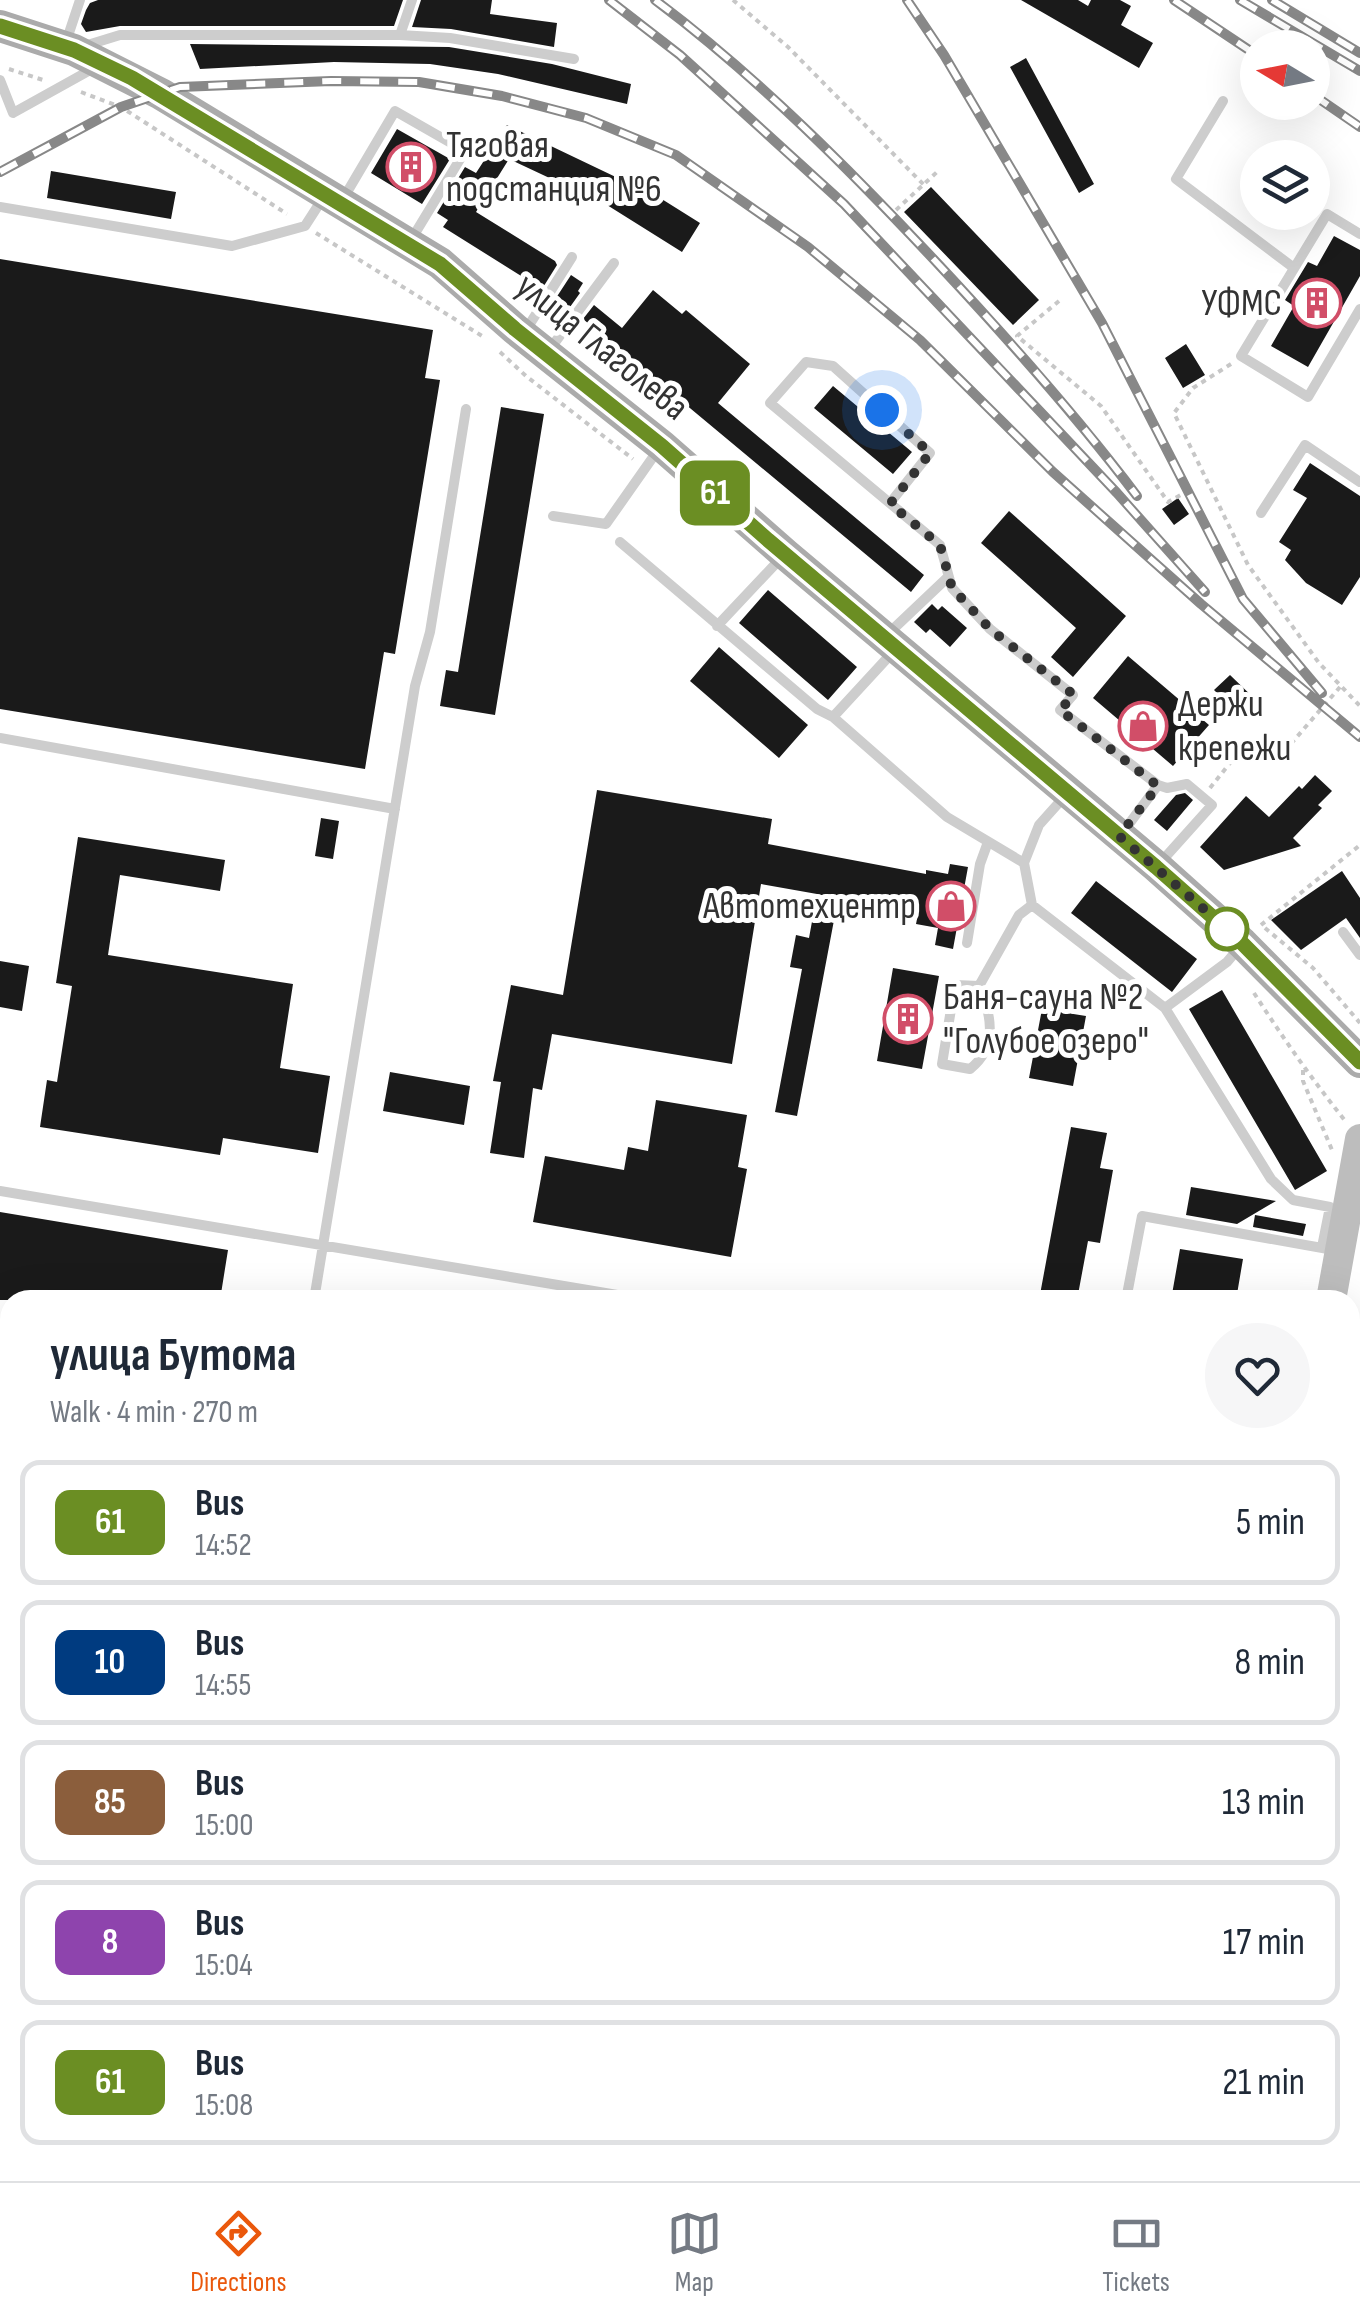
<!DOCTYPE html>
<html lang="en">
<head>
<meta charset="utf-8">
<style>
	:root { --surface:#fff; --page:#f6f6f7; --text:#1f2937; --muted:#747a83; --line:#e0e1e3; --accent:#ea580c }
	body { margin:0; font-family:"Sofia Sans Condensed",sans-serif; background:var(--page); color:var(--text); height:100vh; display:flex; flex-direction:column; font-size:38px; white-space:nowrap }
	* { box-sizing:border-box; margin:0 }
	p { font-size:32px; color:var(--muted) }
	.icon { flex:none; width:55px; height:55px; fill:none; stroke:currentColor; stroke-width:2; stroke-linecap:round; stroke-linejoin:round }
	.map { position:relative; flex:1; overflow:hidden }
	.side { position:absolute; left:0px; top:1290px; width:1360px; height:892px; display:flex; flex-direction:column; background:var(--surface); border-radius:30px 30px 0 0; box-shadow:0 10px 40px #0002 }
	.side>* { flex:none }
	.badge { padding:0 20px; border-radius:15px; font-size:35px; line-height:65px }
	.needle { width:65px; rotate:280deg }
	.controls { position:absolute; left:1240px; top:30px; display:grid; gap:20px }
	.controls a { display:grid; place-items:center; width:90px; height:90px; border-radius:50%; background:var(--surface); box-shadow:0 10px 40px #0002; font-size:50px }
	.you { position:absolute; width:50px; height:50px; margin:-25px; border:8px solid #fff; border-radius:50%; background:#1a73e8; box-shadow:0 0 0 15px #1a73e833 }
	.map>.badge { position:absolute; translate:-50% -50%; box-shadow:0 0 0 5px #fff }
	.round { display:grid; place-items:center; flex:none; width:105px; height:105px; border-radius:52px; background:var(--page) }
	.headline { display:flex; align-items:center; justify-content:space-between; height:170px; padding:0 50px }
	h1 { font-size:48px; font-weight:700; line-height:75px }
	ul { padding:0; list-style:none }
	li { display:flex; align-items:center; gap:30px; height:125px; margin:0 20px 15px; padding:0 30px; border:5px solid var(--line); border-radius:20px }
	li div { flex:1 }
	li b { display:block; font-size:38px }
	li em { font-style:normal }
	li .badge { min-width:110px; font-weight:700; text-align:center }
	.tabs { display:flex; justify-content:space-around; align-items:center; height:140px; border-top:2px solid var(--line); background:var(--surface); font-size:28px; color:var(--muted) }
	.tabs a { display:grid; justify-items:center; gap:5px }
	.tabs .on { color:var(--accent) }
	.map>svg:first-child { display:block }
	.green { fill:#e4e8dd }
	.building { fill:#1a1a1a }
	.lines { fill:none; stroke-linecap:round; stroke-linejoin:round }
	.path { stroke:#c7c7c7; stroke-width:4; stroke-dasharray:5 5; stroke-linecap:butt }
	.lane { stroke:#cdcdcd; stroke-width:10 }
	.street { stroke:#cdcdcd; stroke-width:20 }
	.secondary { stroke:#bdbdbd; stroke-width:30 }
	.primary { stroke:#ababab; stroke-width:32 }
	.rail-casing { stroke:#888; stroke-width:10 }
	.rail { stroke:#fff; stroke-width:6; stroke-dasharray:19; stroke-linecap:butt }
	.line-casing { stroke:#fff; stroke-width:22 }
	.line { stroke:#6b8e23; stroke-width:15 }
	.walk { stroke:#333; stroke-width:10; stroke-dasharray:0 18 }
	.stop-dot { fill:#fff; stroke:#6b8e23; stroke-width:5 }
	.labels { text-anchor:middle; dominant-baseline:central; stroke-width:10; stroke-linejoin:round; paint-order:stroke }
	.poi-label { font-size:38px; fill:#333; stroke:#fff; text-anchor:start }
	.street-label { font-size:38px; fill:#333; stroke:#fff }
</style>
</head>
<body>
<div class="map">
<svg width="1360" height="2181" viewBox="0 0 1360 2181">
	<rect width="100%" height="100%" fill="#fff"/>
	<path class="green" d="M1350,1798l10,2v113l-10,-2z
		M0,2077l10,1v54l-10,-2z
		M0,2163h10v9l97,1 -1,8h-106z"/>
	<path class="building" d="M98,0h305l-9,26h-274l-34,6 -5,-8 5,-14 4,-7z
		M421,0h71l-2,14 67,9 -3,24 -103,-18 -39,-2z
		M1021,0h57l10,6 3,-6h29l11,6 -10,19 32,18 -14,25z
		M190,44l259,3 103,17 79,20 -4,20 -129,-30 -68,-10 -96,-2 -134,7z
		M1026,58l68,126 -15,9 -69,-126z
		M507,125l115,55 3,-4 75,47 -18,29 -75,-47 -98,-46 -33,53 79,49 2,4 -15,24 -99,-62 5,-7 -11,-7 28,-46 11,6z
		M397,129l53,30 -28,45 -51,-31z
		M51,171l125,21 -5,27 -124,-21z
		M931,187l108,113 -26,25 -109,-113z
		M1334,236l26,14v26l-52,91 -37,-21 23,-40 -9,-6 23,-38 9,4z
		M0,259l433,71 -8,48 15,2 -45,274 -11,-2 -19,117 -365,-60z
		M571,275l12,8 -5,8 2,2 -10,14 -14,-9z
		M653,290l29,24 4,-4 64,54 -32,39 206,172 -13,17 -328,-273 11,-14 28,23z
		M1186,344l19,31 -22,13 -18,-30z
		M833,386l79,66 -19,22 -79,-66z
		M501,407l43,7 -49,301 -55,-9 6,-36 12,2z
		M1310,463l50,33v81l-18,28 -36,-22 -21,-23 6,-10 -12,-8 28,-44 -14,-8z
		M1178,498l11,16 -15,11 -12,-16z
		M1009,511l117,105 -53,61 -22,-20 25,-29 -95,-85z
		M768,590l89,77 -29,33 -89,-77z
		M932,604l6,6 4,-4 25,22 -17,19 -20,-18 -4,4 -12,-11z
		M719,647l89,78 -29,33 -89,-77z
		M1128,656l81,69 -36,41 -80,-68z
		M1230,675l28,27 -16,16 -28,-28z
		M1315,775l17,16 -14,14 4,3 -29,30 8,8 -77,24 -24,-23 46,-51 23,21 30,-31 3,3z
		M597,790l175,29 -4,25 158,30v-4l22,4 2,-10 18,3 -15,82 -18,-4 3,-17 -22,-4 2,-10 -80,-15 -41,217 -22,-4 27,-143 -12,-2 6,-32 13,3 8,-44 -56,-10 -29,180 -180,-30 -10,56 -9,-2 -9,70 -34,-5 11,-71 -8,-1 18,-96 52,10z
		M1185,793l8,7 -26,31 -13,-11 22,-25z
		M321,818l18,3 -6,38 -18,-3z
		M78,837l147,23 -5,31 -100,-16 -12,80 185,29 -13,84 50,8 -12,77 -95,-15 -3,17 -180,-28 7,-47 10,2 15,-96 -16,-3z
		M1342,871l18,27v40l-14,-20 -45,32 -30,-30z
		M1096,881l101,78 -25,33 -101,-79z
		M0,961l29,5 -7,45 -22,-4z
		M893,968l46,8 -17,93 -45,-8z
		M1222,990l105,181 -32,19 -106,-181z
		M1042,1009l44,7 -13,70 -44,-8z
		M390,1072l80,14 -6,39 -81,-14z
		M656,1100l91,15 -9,52 9,2 -16,88 -198,-35 12,-66 79,14 4,-23 20,4z
		M1071,1127l36,6 -7,35 13,2 -13,73 -12,-2 -11,59h-38z
		M1191,1187l85,14 -39,23 -51,-9z
		M0,1212l228,38 -8,50h-220z
		M1255,1215l51,9 -3,12 -50,-9z
		M1180,1249l63,10 -7,41h-65z"/>
	<g class="lines">
		<path class="path" d="M733,0l55,47 136,138
			M9,69l34,11
			M81,92l40,15 166,107
			M896,210l41,-38
			M316,233l166,103
			M1059,301l-42,35 84,70 67,96 18,-10
			M500,352l26,24 107,83
			M1231,364l-38,24 -19,25 74,152 71,98 41,43
			M1210,788l24,-30 49,-5 57,-66
			M1261,925l99,-80
			M1265,928l48,40 47,55
			M1254,993c29,45 59,88 93,130
			M1303,1070v11l29,69"/>
		<path class="lane" d="M400,35l50,3 124,21
			M71,42l-2,-9 11,-33
			M81,47l39,-12h280l12,-35
			M0,80l13,33 81,-45
			M1223,101l-47,78 118,89
			M343,199l52,-88 70,40 -54,89
			M0,207l232,39 73,-20 18,-28
			M1360,234l-33,-20 -86,142 67,41 52,-88
			M526,330l46,-73
			M550,349l64,-86
			M890,503l40,-50 -97,-87 -27,-4 -36,41 170,142 12,43 38,41 83,66 -13,15 98,75 9,3 20,-4 25,21 -52,58
			M1261,513l44,-68 55,37
			M553,516l53,8 52,-74
			M620,542l197,167 16,8
			M717,626l64,-68
			M889,633l58,-55
			M892,653l-59,64 114,100 77,46 8,42 133,103 106,171 22,21 37,7 -8,40
			M0,738l395,71
			M1123,832l35,-47
			M1024,863l15,-38 25,-28
			M1343,932l17,23
			M967,943l13,-79 8,-22
			M979,986c13,29 19,61 -9,83l-28,-5 13,-79 24,1 40,-71 13,-10
			M1165,1008l62,-46 11,-13
			M0,1191l647,109
			M314,1300l101,-614 15,-54 36,-223
			M1126,1300l16,-84 186,33
			M1350,1582l10,2
			M1350,1791l10,2
			M0,1869l10,2
			M1350,1932l10,1
			M0,2067l10,1
			M1317,2172l33,8 10,-6
			M816,2181l2,-9
			M1086,2181l1,-9
			M1266,2181l1,-9"/>
		<path class="street" d="M1350,1696l10,2
			M987,2181l2,-9"/>
		<path class="secondary" d="M1331,1300l29,-161
			M1172,2181l1,-9"/>
		<path class="primary" d="M0,26l74,24 87,44 279,169 75,66 147,117 123,108 372,313 85,76 118,119"/>
		<g class="rail-casing">
			<path id="rail" d="M609,0l71,55 164,149 273,289 88,99
				M655,0c103,77 196,171 284,265 69,74 137,150 198,231
				M907,0l37,55 158,268 141,276 79,94
				M1174,0l84,56
				M1240,0l120,71
				M1272,0l88,53
				M1312,94l48,33
				M0,172l121,-65 59,-20 151,-6 88,1 83,14 84,22 90,37 132,92 112,93 133,132 148,132 159,133
				M0,1835l10,2"/>
		</g>
		<use href="#rail" class="rail"/>
	</g>
	<g class="lines">
		<g class="line-casing">
			<path id="line" d="M0,26l74,24 58,28 308,186 75,65 147,117 106,94 388,327 86,76 118,119"/>
		</g>
		<use href="#line" class="line"/>
		<path class="walk" d="M882,410l48,43 -40,51 50,41 12,43 38,41 84,66 -14,15 98,76 -39,50 114,98 -6,-5"/>
	</g>
	<defs>
		<g id="building-ring" transform="scale(2.5)"><circle r="9.5" fill="#fff" stroke="#d14e68" stroke-width="1.5"/><path d="M-4-6H4V6H1V3H-1V6H-4ZM-2.5-4.3h1.7v1.8h-1.7ZM.8-4.3h1.7v1.8H.8ZM-2.5-1h1.7V.8h-1.7ZM.8-1h1.7V.8H.8Z" fill="#d14e68"/></g>
		<g id="shop-ring" transform="scale(2.5)"><circle r="9.5" fill="#fff" stroke="#d14e68" stroke-width="1.5"/><path d="M-5-2.5h2.3a2.7 3.5 0 0 1 5.4 0H5L5.5 6h-11ZM-1.5-2.5h3a1.5 2.3 0 0 0-3 0Z" fill="#d14e68"/></g>
	</defs>
	<g fill-rule="evenodd">
		<use href="#building-ring" x="411" y="167"/>
		<use href="#building-ring" x="1317" y="303"/>
		<use href="#shop-ring" x="1143" y="726"/>
		<use href="#shop-ring" x="951" y="906"/>
		<use href="#building-ring" x="908" y="1019"/>
	</g>
	<circle class="stop-dot" cx="1227" cy="929" r="20"/>
	<g class="labels">
		<g class="poi-label">
			<text x="446" y="145">Тяговая<tspan x="446" dy="44">подстанция №6</tspan></text>
			<text x="1282" y="303" text-anchor="end">УФМС</text>
			<text x="1178" y="704">Держи<tspan x="1178" dy="44">крепежи</tspan></text>
			<text x="916" y="906" text-anchor="end">Автотехцентр</text>
			<text x="943" y="997">Баня-сауна №2<tspan x="943" dy="44">"Голубое озеро"</tspan></text>
		</g>
		<g class="street-label">
			<text transform="translate(602 347) rotate(39)">улица Глаголева</text>
		</g>
	</g>
</svg>
<div class="controls">
<a><svg class="needle" viewBox="-14 -14 28 28"><path d="M0-13l5 13h-10z" fill="#e53935"/><path d="M0 13l5-13h-10z" fill="#747a83"/></svg></a>
<a><svg class="icon" aria-label="layers" viewBox="0 0 24 24"><path d="M12 4l9 5-9 5-9-5zM3 14l9 5 9-5"/></svg></a>
</div>
<div class="you" style="left:882px;top:410px"></div>
<b class="badge" style="left:715px;top:493px;background:#6b8e23;color:#fff">61</b>
<section class="side">
<div class="headline"><div><h1>улица Бутома</h1><p>Walk · 4 min · 270 m</p></div><a class="round"><svg class="icon" aria-label="heart" viewBox="0 0 24 24"><path d="M12 20l-8-8c-3-5 5-10 8-4 3-6 11-1 8 4z"/></svg></a></div>
<ul>
<li><span class="badge" style="background:#6b8e23;color:#fff">61</span><div><b>Bus</b><p>14:52</p></div><em>5 min</em></li>
<li><span class="badge" style="background:#003b80;color:#fff">10</span><div><b>Bus</b><p>14:55</p></div><em>8 min</em></li>
<li><span class="badge" style="background:#8b5e3c;color:#fff">85</span><div><b>Bus</b><p>15:00</p></div><em>13 min</em></li>
<li><span class="badge" style="background:#8e44ad;color:#fff">8</span><div><b>Bus</b><p>15:04</p></div><em>17 min</em></li>
<li><span class="badge" style="background:#6b8e23;color:#fff">61</span><div><b>Bus</b><p>15:08</p></div><em>21 min</em></li>
</ul>
</section>
</div>
<nav class="tabs">
<a class="on"><svg class="icon" aria-label="directions" viewBox="0 0 24 24"><path d="M12 3l9 9-9 9-9-9zM9 14v-3h6M13 9l2 2-2 2"/></svg>Directions</a>
<a><svg class="icon" aria-label="map" viewBox="0 0 24 24"><path d="M3 6l6-2 6 2 6-2v14l-6 2-6-2-6 2zM9 4v14M15 6v14"/></svg>Map</a>
<a><svg class="icon" aria-label="tickets" viewBox="0 0 24 24"><path d="M3 7h18v10H3zM15 7v10"/></svg>Tickets</a>
</nav>
</body>
</html>
